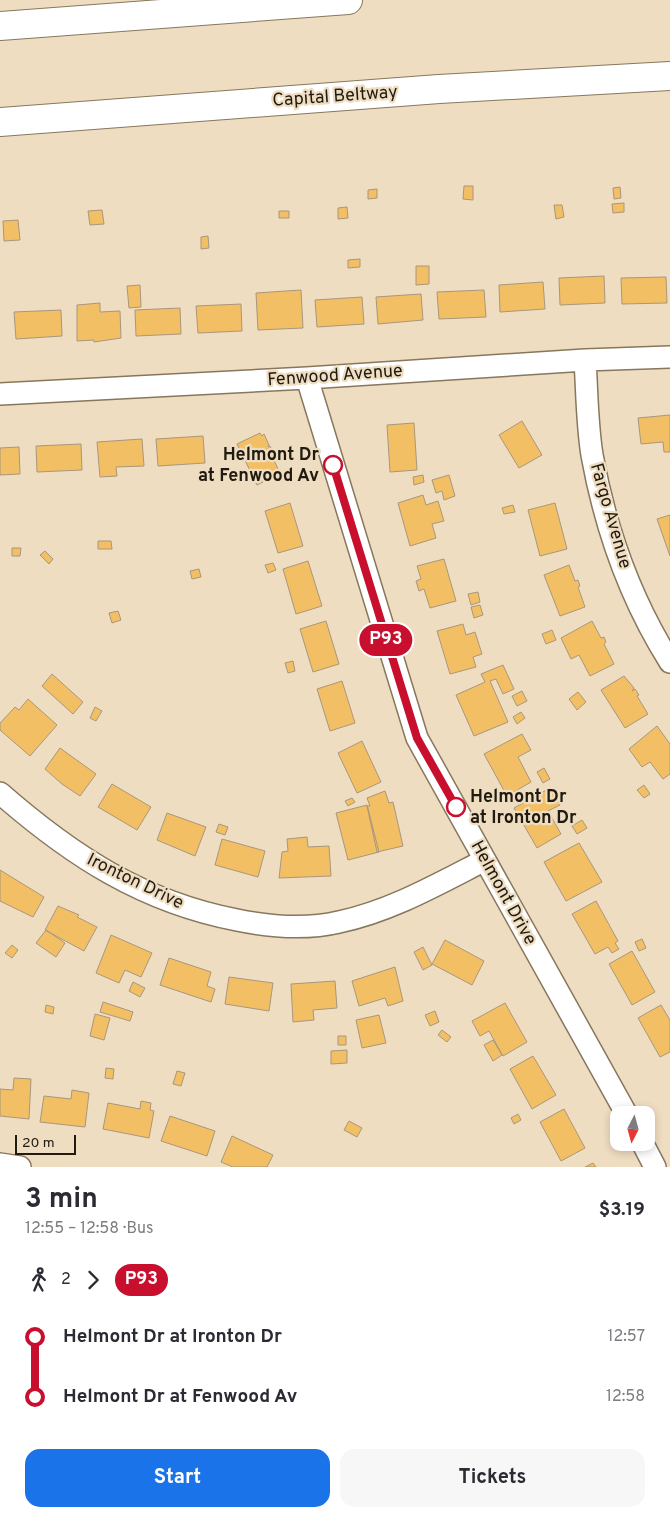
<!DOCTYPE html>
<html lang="en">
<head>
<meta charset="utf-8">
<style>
	:root { --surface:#fff; --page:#f7f7f7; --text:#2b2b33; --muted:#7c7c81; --accent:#1a73e8 }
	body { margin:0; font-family:Overpass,sans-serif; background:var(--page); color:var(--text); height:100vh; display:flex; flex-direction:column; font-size:19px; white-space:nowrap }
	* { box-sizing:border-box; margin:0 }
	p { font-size:16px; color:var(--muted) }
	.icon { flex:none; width:28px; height:28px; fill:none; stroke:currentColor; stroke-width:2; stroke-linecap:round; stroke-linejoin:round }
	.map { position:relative; height:1167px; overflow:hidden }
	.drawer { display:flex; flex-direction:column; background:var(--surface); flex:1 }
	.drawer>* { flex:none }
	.badge { padding:0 10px; border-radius:16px; font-size:18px; line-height:32px }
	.needle { width:32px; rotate:186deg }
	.fabs { position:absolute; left:610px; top:1106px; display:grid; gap:10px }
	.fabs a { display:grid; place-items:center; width:45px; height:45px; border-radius:10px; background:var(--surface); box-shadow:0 2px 8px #0003; font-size:25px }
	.scale { position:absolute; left:15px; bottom:12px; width:61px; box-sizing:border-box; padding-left:5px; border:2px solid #201a10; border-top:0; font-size:14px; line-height:18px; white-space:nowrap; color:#201a10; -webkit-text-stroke:4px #efddc1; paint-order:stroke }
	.map>.badge { position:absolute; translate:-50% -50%; box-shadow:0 0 0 2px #fff }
	.legs { display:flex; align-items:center; gap:8px; height:55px; padding:0 25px; font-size:16px }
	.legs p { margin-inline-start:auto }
	.head { display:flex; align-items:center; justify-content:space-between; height:85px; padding:0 25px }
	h1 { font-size:28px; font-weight:700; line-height:38px }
	.cta { display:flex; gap:10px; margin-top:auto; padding:10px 25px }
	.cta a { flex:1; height:58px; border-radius:15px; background:var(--accent); color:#fff; font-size:20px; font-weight:700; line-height:58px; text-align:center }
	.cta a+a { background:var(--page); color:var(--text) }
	ul { padding:0 25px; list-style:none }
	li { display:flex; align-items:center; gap:18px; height:60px; font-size:19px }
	li i { display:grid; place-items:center; width:8px; height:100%; margin:0 6px; background:currentColor }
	li i::after { content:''; width:12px; height:12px; margin:-6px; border:4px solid; border-radius:50%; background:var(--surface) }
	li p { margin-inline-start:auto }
	li:first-child i { background:linear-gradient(#0000 50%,currentColor 0) }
	li:last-child i { background:linear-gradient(currentColor 50%,#0000 0) }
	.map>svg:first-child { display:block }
	.building { fill:#f3bf65; stroke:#a8977c }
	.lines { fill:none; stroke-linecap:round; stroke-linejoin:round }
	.minor-casing { stroke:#87775d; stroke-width:24 }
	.motorway-casing { stroke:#87775d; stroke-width:30 }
	.minor { stroke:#fff; stroke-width:21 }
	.motorway { stroke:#fff; stroke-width:28 }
	.line-1-casing { stroke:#fff; stroke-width:11 }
	.line-1 { stroke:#c8102e; stroke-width:8 }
	.stop-1-dot { fill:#fff; stroke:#c8102e; stroke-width:2.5 }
	.labels { text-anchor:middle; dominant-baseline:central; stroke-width:4.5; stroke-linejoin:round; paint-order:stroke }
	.street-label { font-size:18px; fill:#201a10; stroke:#efddc1 }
	.stop-label { font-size:18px; font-weight:bold; fill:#201a10; stroke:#efddc1; text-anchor:end }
</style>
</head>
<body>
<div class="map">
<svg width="670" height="1167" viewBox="0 0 670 1167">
	<rect width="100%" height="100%" fill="#efddc1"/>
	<path class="building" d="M464,186h9v14l-10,-1z
		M620,187l1,11 -7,1 -1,-11z
		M377,189v9l-9,1v-9z
		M624,203v9l-11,1 -1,-9z
		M554,205h8l2,12 -8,2z
		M347,207l1,11 -10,1v-11z
		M102,210l2,14 -14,1 -2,-14z
		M279,211h10v7h-10z
		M18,220l2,20 -16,1 -1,-20z
		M208,236l1,12 -8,1v-12z
		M360,259v8l-12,1v-8z
		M416,266h13v18l-13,1z
		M604,276l1,27 -45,2 -1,-27z
		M666,277l1,26 -45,1 -1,-26z
		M543,282l2,27 -45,3 -1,-27z
		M140,285l1,22 -12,1 -2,-22z
		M301,290l2,38 -45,2 -2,-37z
		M484,290l2,27 -47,2 -2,-27z
		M421,294l2,26 -45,4 -2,-27z
		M362,297l2,27 -47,3 -2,-27z
		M100,303v9l20,-1 1,27 -27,4v-2l-17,1v-36z
		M241,304l1,27 -44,2 -2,-27z
		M180,308l1,26 -45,2 -1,-26z
		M61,310l1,26 -46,3 -2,-27z
		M670,415v37h-6l-1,-10 -22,2 -3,-26z
		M522,421l20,34 -23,13 -20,-33z
		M414,423l3,47 -27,2 -3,-47z
		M260,433l2,3 2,-2 5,11 -1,2 2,-1 3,7 -2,1 9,19 -23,12 -20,-41z
		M203,436l2,27 -47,3 -2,-27z
		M142,439l2,27 -28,1 1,9 -17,1 -3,-35z
		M81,444l1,26 -45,2 -1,-26z
		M19,447l1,27 -20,1v-27z
		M423,475l1,7 -10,3 -1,-8z
		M449,475l6,21 -11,4 -2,-9 -6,2 -4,-13z
		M423,495l3,10 12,-4 6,20 -12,3 4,14 -26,8 -12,-43z
		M290,503l13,43 -25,7 -13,-42z
		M555,503l12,46 -27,7 -12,-46z
		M513,505l2,7 -11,2 -2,-6z
		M670,515v41l-13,-37z
		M98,541h13l1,8h-14z
		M12,548h9l-1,8h-8z
		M45,551l8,8 -4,5 -9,-9z
		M444,559l12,42 -26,7 -6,-19 -5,2 -3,-10 5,-2 -4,-13z
		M308,561l14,45 -26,8 -13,-45z
		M273,563l3,7 -8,3 -3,-8z
		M569,565l6,16 3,-1 2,6 -2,1 7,20 -25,9 -16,-41z
		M199,569l2,8 -9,2 -2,-8z
		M478,592l2,10 -9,3 -3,-11z
		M480,605l3,10 -9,3 -3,-11z
		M118,611l3,9 -9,3 -3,-10z
		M326,621l13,43 -26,8 -13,-43z
		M592,621l9,17 3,-1 2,5 -2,2 10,20 -24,12 -11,-21 -8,4 -10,-21z
		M463,624l3,11 9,-3 7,22 -9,3 3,10 -26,7 -13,-43z
		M552,630l4,10 -10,4 -4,-10z
		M293,661l2,10 -7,2 -3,-10z
		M503,665l11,24 -11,5 -7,-15 -6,2 18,41 -34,14 -18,-41 29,-13 -4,-8z
		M52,674l31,28 -10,12 -31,-28z
		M624,676l10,12 -2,3 3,-2 4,6 -2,1 11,18 -23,14 -24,-38z
		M342,681l13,42 -25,8 -13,-42z
		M522,691l5,10 -10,5 -5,-10z
		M578,692l8,10 -9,8 -8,-11z
		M28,699l29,26 -27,31 -30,-26v-7l15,-16 4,3z
		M95,707l7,4 -6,10 -6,-3z
		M521,712l4,6 -8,6 -4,-7z
		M657,726l13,18v30l-7,5 -13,-17 -8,5 -13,-18z
		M522,734l9,16 -13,7 13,25 -24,14 -23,-42z
		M362,741l19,41 -24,11 -19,-40z
		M60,748l36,26 -16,22 -18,-12 -17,-15z
		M544,768l6,11 -7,4 -6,-11z
		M112,784l39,23 -14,23 -39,-23z
		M644,785l6,9 -6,4 -7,-8z
		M550,788l10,17 -12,6 13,23 -24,14 -23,-40z
		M385,791l4,12 4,-1 10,44 -26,6 -10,-46h3l-3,-8z
		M352,798l3,4 -7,4 -3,-5z
		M367,805l12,47 -31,8 -12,-47z
		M167,813l39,14 -11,29 -38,-16z
		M582,820l5,8 -10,6 -5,-8z
		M219,824l9,3 -3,8 -9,-3z
		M307,837l1,10 21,-1 2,30 -52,2 3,-26 6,-1 -1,-12z
		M222,839l43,12 -7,26 -43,-12z
		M579,843l23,39 -36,19 -22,-39z
		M0,870l44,27 -11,20 -33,-16z
		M596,901l22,40 -3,2 4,6 -7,4 -4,-6 -13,7 -23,-40z
		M58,906l21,9 -2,2 20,10 -13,24 -39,-21z
		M46,930l19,13 -9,14 -20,-14z
		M111,935l41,18 -11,24 -16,-7 -6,13 -23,-10z
		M642,939l4,9 -7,3 -4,-9z
		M445,940l39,21 -12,24 -40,-21z
		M12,945l6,5 -6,8 -7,-5z
		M423,947l9,18 -9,5 -9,-18z
		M632,951l23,41 -23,13 -23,-41z
		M169,958l42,14 -4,14 8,3 -4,13 -51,-17z
		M395,967l8,34 -15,5 -3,-8 -26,8 -7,-25z
		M229,977l44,6 -4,28 -44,-7z
		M335,981l2,27 -24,2 1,10 -21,2 -2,-38z
		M133,982l12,6 -5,9 -11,-6z
		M103,1002l30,10 -3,9 -30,-9z
		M505,1003l22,39 -24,14 -14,-25 -9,5 -8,-15z
		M46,1005l8,2 -1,7 -8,-2z
		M661,1005l9,15v32l-10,5 -22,-39z
		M435,1011l4,11 -9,4 -5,-11z
		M95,1014l15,4 -6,22 -14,-4z
		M379,1015l7,28 -24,5 -6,-28z
		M442,1030l9,7 -4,5 -9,-7z
		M338,1036h8v9h-8z
		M493,1040l9,15 -9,6 -9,-16z
		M347,1050v13l-16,1v-13z
		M533,1056l23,39 -24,14 -22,-40z
		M106,1068l8,1 -1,10 -8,-1z
		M177,1071l8,2 -4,13 -8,-2z
		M14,1078l17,1 -2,40 -29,-3v-27l13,1z
		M72,1090l17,3 -4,34 -45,-5 4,-26 27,3z
		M141,1101l10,2 -1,7 4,1 -5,27 -46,-9 5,-26 32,6z
		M564,1109l21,39 -24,13 -21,-39z
		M518,1114l3,6 -7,4 -3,-6z
		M170,1116l45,15 -8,25 -46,-15z
		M349,1121l13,7 -5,9 -13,-7z
		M232,1136l41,19 -6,12h-34l-12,-5z
		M593,1163l3,4h-11z"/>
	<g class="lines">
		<g class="minor-casing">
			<path id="minor" d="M585,360c2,31 2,64 7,95 13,72 39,145 78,207
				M307,378l110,360 210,377
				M0,394l307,-16 278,-18 85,-3
				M0,793c72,63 143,109 237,127 34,7 68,10 102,2 52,-11 99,-38 146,-62
				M642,1142l13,25
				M0,1164l20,3"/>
		</g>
		<g class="motorway-casing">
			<path id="motorway" d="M0,26l348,-26
				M0,122l439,-33 231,-13"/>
		</g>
		<use href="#minor" class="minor"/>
		<use href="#motorway" class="motorway"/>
	</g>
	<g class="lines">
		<g class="line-1-casing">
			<path id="line-1" d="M333,465l84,273 39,69"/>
		</g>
		<use href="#line-1" class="line-1"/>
	</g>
	<g class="stop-1-dot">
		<circle cx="333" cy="465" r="9"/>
		<circle cx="456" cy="807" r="9"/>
	</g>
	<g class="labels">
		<g class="street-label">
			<text transform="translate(335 97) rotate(-4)">Capital Beltway</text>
			<text transform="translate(335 376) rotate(-4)">Fenwood Avenue</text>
			<text transform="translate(610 516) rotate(74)">Fargo Avenue</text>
			<text transform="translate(135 882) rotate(26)">Ironton Drive</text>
			<text transform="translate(503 893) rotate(61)">Helmont Drive</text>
		</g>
		<g class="stop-label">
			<text x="319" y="455">Helmont Dr<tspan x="319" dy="21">at Fenwood Av</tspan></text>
			<text x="470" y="797" text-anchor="start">Helmont Dr<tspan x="470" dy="21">at Ironton Dr</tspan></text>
		</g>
	</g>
</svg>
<div class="fabs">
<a><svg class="needle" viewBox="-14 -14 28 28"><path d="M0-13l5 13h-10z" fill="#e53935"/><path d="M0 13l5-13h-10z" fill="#7c7c81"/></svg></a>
</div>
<div class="scale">20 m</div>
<b class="badge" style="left:386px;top:640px;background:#c8102e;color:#fff">P93</b>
</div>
<section class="drawer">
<div class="head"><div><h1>3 min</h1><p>12:55 – 12:58 · Bus</p></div><b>$3.19</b></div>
<div class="legs"><svg class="icon" aria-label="walk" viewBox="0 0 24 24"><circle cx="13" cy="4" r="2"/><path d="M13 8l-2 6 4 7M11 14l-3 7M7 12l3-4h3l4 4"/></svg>2<svg class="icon" aria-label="forward" viewBox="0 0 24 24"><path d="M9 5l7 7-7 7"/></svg><b class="badge" style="background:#c8102e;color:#fff">P93</b></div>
<ul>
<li><i style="color:#c8102e"></i><b>Helmont Dr at Ironton Dr</b><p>12:57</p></li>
<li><i style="color:#c8102e"></i><b>Helmont Dr at Fenwood Av</b><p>12:58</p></li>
</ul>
<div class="cta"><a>Start</a><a>Tickets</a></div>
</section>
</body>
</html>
